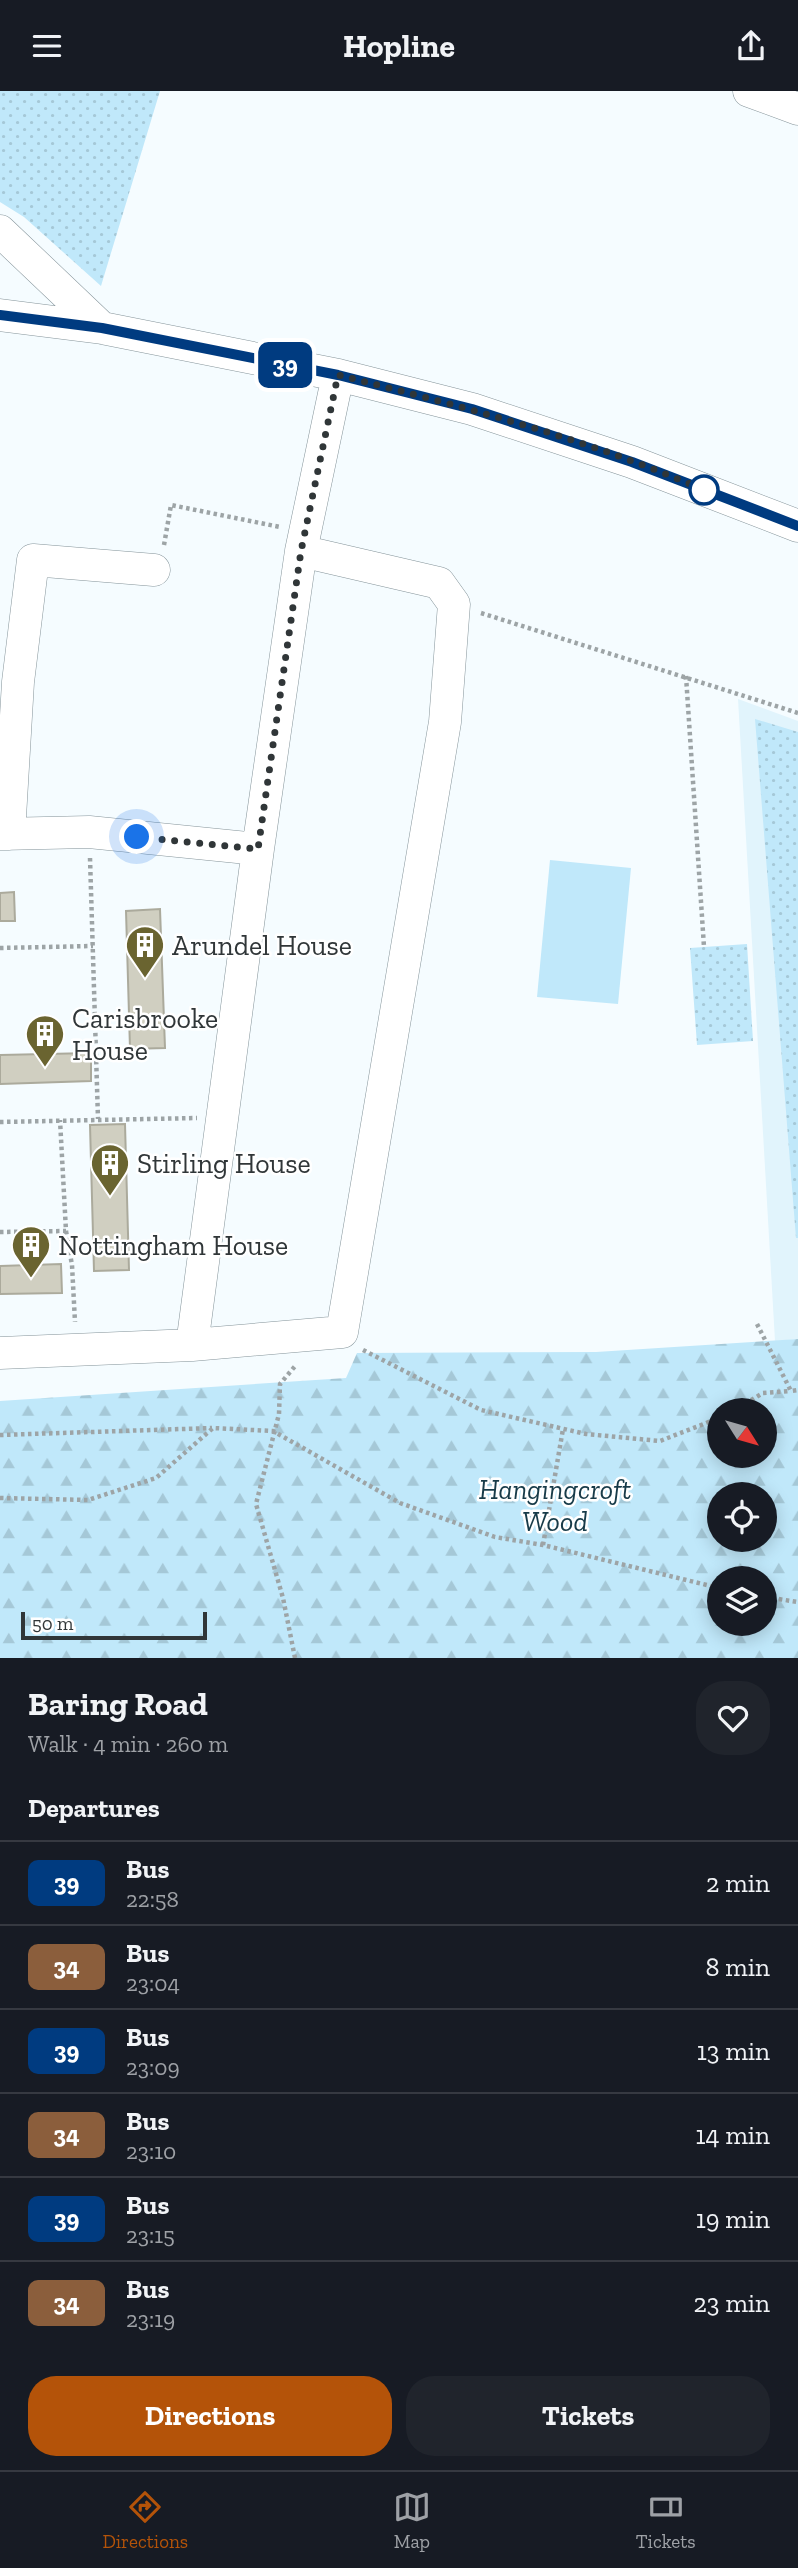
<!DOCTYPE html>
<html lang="en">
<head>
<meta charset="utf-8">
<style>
	:root { --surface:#171b24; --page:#20242c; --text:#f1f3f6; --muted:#9ea1a6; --line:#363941; --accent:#b45309 }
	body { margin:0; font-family:"Zilla Slab",serif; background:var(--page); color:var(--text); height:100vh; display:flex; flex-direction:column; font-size:26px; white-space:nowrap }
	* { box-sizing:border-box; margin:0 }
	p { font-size:23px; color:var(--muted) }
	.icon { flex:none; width:38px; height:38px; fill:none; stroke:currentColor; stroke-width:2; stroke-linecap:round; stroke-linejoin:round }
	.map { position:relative; height:1567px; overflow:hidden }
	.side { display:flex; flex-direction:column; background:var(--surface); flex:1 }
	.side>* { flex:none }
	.badge { padding:0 14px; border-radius:10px; font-size:24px; line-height:46px }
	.needle { width:46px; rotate:127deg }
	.fabs { position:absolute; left:707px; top:1307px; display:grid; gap:14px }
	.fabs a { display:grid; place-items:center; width:70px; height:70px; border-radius:50%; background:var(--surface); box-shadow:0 4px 18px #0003; font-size:35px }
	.scale { position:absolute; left:21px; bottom:18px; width:186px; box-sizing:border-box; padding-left:7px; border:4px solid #303638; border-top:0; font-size:19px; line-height:24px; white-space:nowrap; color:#303638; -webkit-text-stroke:5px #fff; paint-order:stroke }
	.you { position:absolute; width:35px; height:35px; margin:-18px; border:5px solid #fff; border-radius:50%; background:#1a73e8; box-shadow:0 0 0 10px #1a73e833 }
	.map>.badge { position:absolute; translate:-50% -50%; box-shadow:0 0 0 4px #fff }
	h2 { padding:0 28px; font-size:26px; line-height:63px }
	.round { display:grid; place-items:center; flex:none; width:74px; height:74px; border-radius:28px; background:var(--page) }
	.headline { display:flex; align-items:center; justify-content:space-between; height:119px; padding:0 28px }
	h1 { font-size:33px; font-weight:800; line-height:52px }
	.primary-button { display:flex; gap:14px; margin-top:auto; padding:14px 28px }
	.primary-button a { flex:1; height:80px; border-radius:28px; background:var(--accent); color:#fff; font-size:28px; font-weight:800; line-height:80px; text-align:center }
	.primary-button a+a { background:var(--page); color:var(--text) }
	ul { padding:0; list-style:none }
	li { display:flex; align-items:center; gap:21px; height:84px; padding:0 28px; border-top:2px solid var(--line) }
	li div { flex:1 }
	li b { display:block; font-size:26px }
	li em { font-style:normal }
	li .badge { min-width:77px; font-weight:700; text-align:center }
	header { display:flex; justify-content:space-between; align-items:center; height:91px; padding:0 28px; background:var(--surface); font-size:32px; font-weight:800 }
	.tabs { display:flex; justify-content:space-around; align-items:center; height:98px; border-top:2px solid var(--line); background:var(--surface); font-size:19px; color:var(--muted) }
	.tabs a { display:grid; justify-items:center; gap:4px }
	.tabs .current { color:var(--accent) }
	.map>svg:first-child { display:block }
	.built { fill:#e1f4fc }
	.grass { fill:url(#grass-dots) }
	.forest { fill:url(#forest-firs); fill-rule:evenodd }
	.garden { fill:#c0e8fa }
	.building { fill:#d0cfc1; stroke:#abaa9c; stroke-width:2 }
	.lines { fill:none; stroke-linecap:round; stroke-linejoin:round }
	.minor-casing { stroke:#85949a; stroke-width:33 }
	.path { stroke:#9da4a6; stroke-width:4.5; stroke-dasharray:3.5 3.5; stroke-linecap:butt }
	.minor { stroke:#fff; stroke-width:32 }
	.line-casing { stroke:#fff; stroke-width:16 }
	.line { stroke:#003b80; stroke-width:10 }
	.walk { stroke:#303638; stroke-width:7; stroke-dasharray:0 12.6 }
	.stop-dot { fill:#fff; stroke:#003b80; stroke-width:3.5 }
	.labels { text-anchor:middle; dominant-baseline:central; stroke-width:5; stroke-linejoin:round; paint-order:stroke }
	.poi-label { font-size:28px; fill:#303638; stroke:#fff; text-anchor:start }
	.park-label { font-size:28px; font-style:italic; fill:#173b49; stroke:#fff }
</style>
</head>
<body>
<header><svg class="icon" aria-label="menu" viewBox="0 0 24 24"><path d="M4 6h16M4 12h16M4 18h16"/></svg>Hopline<svg class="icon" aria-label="share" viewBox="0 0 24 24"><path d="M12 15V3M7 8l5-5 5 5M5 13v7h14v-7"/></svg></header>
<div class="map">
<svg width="798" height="1567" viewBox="0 0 798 1567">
	<defs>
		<pattern id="grass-dots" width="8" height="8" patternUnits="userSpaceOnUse" patternTransform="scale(1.75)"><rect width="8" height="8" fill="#c0e8fa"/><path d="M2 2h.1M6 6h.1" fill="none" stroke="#a5c8d7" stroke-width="1.8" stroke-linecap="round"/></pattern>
		<pattern id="forest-firs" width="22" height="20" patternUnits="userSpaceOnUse" patternTransform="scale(1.75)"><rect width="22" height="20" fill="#c0e8fa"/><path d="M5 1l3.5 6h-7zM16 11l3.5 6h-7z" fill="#a5c8d7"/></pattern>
	</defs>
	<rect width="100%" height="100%" fill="#f5fcff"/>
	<path class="built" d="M738,608l60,22v618l-23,2z"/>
	<path class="grass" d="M0,0h160l-59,195 -77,-69 -24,-15z
		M755,628l43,13v506h-2z
		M747,853l6,97 -56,4 -7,-97z"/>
	<path class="forest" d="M798,1248v319h-798v-257l346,-23 11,-25 239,-1zM719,1320h46v45h-46zM719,1404h46v45h-46zM719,1488h46v45h-46z"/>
	<path class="garden" d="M550,769l81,8 -13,136 -81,-7z"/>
	<path class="building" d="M14,801l1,29h-15v-28z
		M160,818l5,139 -35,1 -4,-138z
		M91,962v28l-91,3v-29z
		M125,1033l4,146 -35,1 -4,-146z
		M61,1173l1,29 -62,1v-28z"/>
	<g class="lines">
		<g class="minor-casing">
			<path id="minor" d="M749,0l49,18
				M0,140l102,97
				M0,224l102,13 236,47 134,34 160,53 166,64
				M0,743l89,-2 169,17
				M9,743l9,-152 15,-122 121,10
				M192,1254l66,-496 43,-298 37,-176
				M0,1262l192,-8 150,-13 103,-610 9,-118 -15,-21 -138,-32"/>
		</g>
		<path class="path" d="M164,454l7,-40 109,22
			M481,522l317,100
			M686,585l18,271
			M90,767l8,261
			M0,857l93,-2
			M0,1031l197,-4
			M66,1140l6,34 3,57
			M0,1141l66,-1 -6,-111
			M757,1233l34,67 7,-1
			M363,1259l118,60 105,24 74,7 59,-23
			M733,1320l30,-18 28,-2
			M0,1344l212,-7
			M0,1407l88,2 68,-22 57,-50 60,3 127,72 95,34 48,8 176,43
			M543,1454l20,-116
			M765,1506l33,5
			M295,1567l-12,-60 -27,-94 23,-90 1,-30 16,-19"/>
		<use href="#minor" class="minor"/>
	</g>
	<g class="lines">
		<g class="line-casing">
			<path id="line" d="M0,224l102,13 236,47 134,34 160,53 166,64"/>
		</g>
		<use href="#line" class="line"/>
		<path class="walk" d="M137,746l121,12 43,-298 37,-176c123,31 250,64 366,115"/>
	</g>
	<defs>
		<g id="building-pin" transform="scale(2.0125)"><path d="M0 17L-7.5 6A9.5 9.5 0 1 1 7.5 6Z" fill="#6a6430" stroke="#fff"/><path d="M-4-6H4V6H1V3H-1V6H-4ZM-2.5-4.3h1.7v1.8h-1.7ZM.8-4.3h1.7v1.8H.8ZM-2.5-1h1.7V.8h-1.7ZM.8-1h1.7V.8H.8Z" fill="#fff"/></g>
	</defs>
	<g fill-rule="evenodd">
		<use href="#building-pin" x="145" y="854"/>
		<use href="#building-pin" x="45" y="943"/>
		<use href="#building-pin" x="110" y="1072"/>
		<use href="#building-pin" x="31" y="1154"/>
	</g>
	<circle class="stop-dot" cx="704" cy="399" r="14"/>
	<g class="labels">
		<g class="poi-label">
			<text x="172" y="854">Arundel House</text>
			<text x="72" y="927">Carisbrooke<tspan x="72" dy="32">House</tspan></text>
			<text x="137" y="1072">Stirling House</text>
			<text x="58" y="1154">Nottingham House</text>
		</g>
		<g class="park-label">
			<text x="555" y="1398">Hangingcroft<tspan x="555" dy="32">Wood</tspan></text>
		</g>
	</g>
</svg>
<div class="fabs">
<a><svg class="needle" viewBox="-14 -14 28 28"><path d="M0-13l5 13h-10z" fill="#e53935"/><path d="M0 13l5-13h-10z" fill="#9ea1a6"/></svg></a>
<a><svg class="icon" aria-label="locate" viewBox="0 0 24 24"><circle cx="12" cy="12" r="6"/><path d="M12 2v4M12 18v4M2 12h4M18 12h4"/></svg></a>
<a><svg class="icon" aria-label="layers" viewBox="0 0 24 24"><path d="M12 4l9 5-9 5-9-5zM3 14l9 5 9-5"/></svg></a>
</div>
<div class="scale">50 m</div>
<div class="you" style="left:137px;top:746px"></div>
<b class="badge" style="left:285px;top:274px;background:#003b80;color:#fff">39</b>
</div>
<section class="side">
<div class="headline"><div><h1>Baring Road</h1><p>Walk · 4 min · 260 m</p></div><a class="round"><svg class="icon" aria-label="heart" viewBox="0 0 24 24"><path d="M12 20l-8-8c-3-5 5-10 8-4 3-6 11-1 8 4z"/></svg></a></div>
<h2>Departures</h2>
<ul>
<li><span class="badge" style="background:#003b80;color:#fff">39</span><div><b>Bus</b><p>22:58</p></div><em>2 min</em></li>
<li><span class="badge" style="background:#8b5e3c;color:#fff">34</span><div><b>Bus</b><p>23:04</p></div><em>8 min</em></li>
<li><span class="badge" style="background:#003b80;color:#fff">39</span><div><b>Bus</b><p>23:09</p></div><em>13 min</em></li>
<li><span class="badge" style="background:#8b5e3c;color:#fff">34</span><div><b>Bus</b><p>23:10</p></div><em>14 min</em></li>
<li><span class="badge" style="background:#003b80;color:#fff">39</span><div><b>Bus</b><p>23:15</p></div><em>19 min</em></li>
<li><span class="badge" style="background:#8b5e3c;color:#fff">34</span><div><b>Bus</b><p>23:19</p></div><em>23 min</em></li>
</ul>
<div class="primary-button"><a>Directions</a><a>Tickets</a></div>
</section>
<nav class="tabs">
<a class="current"><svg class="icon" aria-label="directions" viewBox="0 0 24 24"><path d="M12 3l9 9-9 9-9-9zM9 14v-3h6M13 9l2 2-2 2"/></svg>Directions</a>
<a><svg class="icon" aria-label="map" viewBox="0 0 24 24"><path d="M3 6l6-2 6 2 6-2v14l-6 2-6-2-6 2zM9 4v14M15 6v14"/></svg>Map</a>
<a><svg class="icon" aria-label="tickets" viewBox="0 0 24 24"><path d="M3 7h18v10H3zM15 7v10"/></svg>Tickets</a>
</nav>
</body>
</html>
